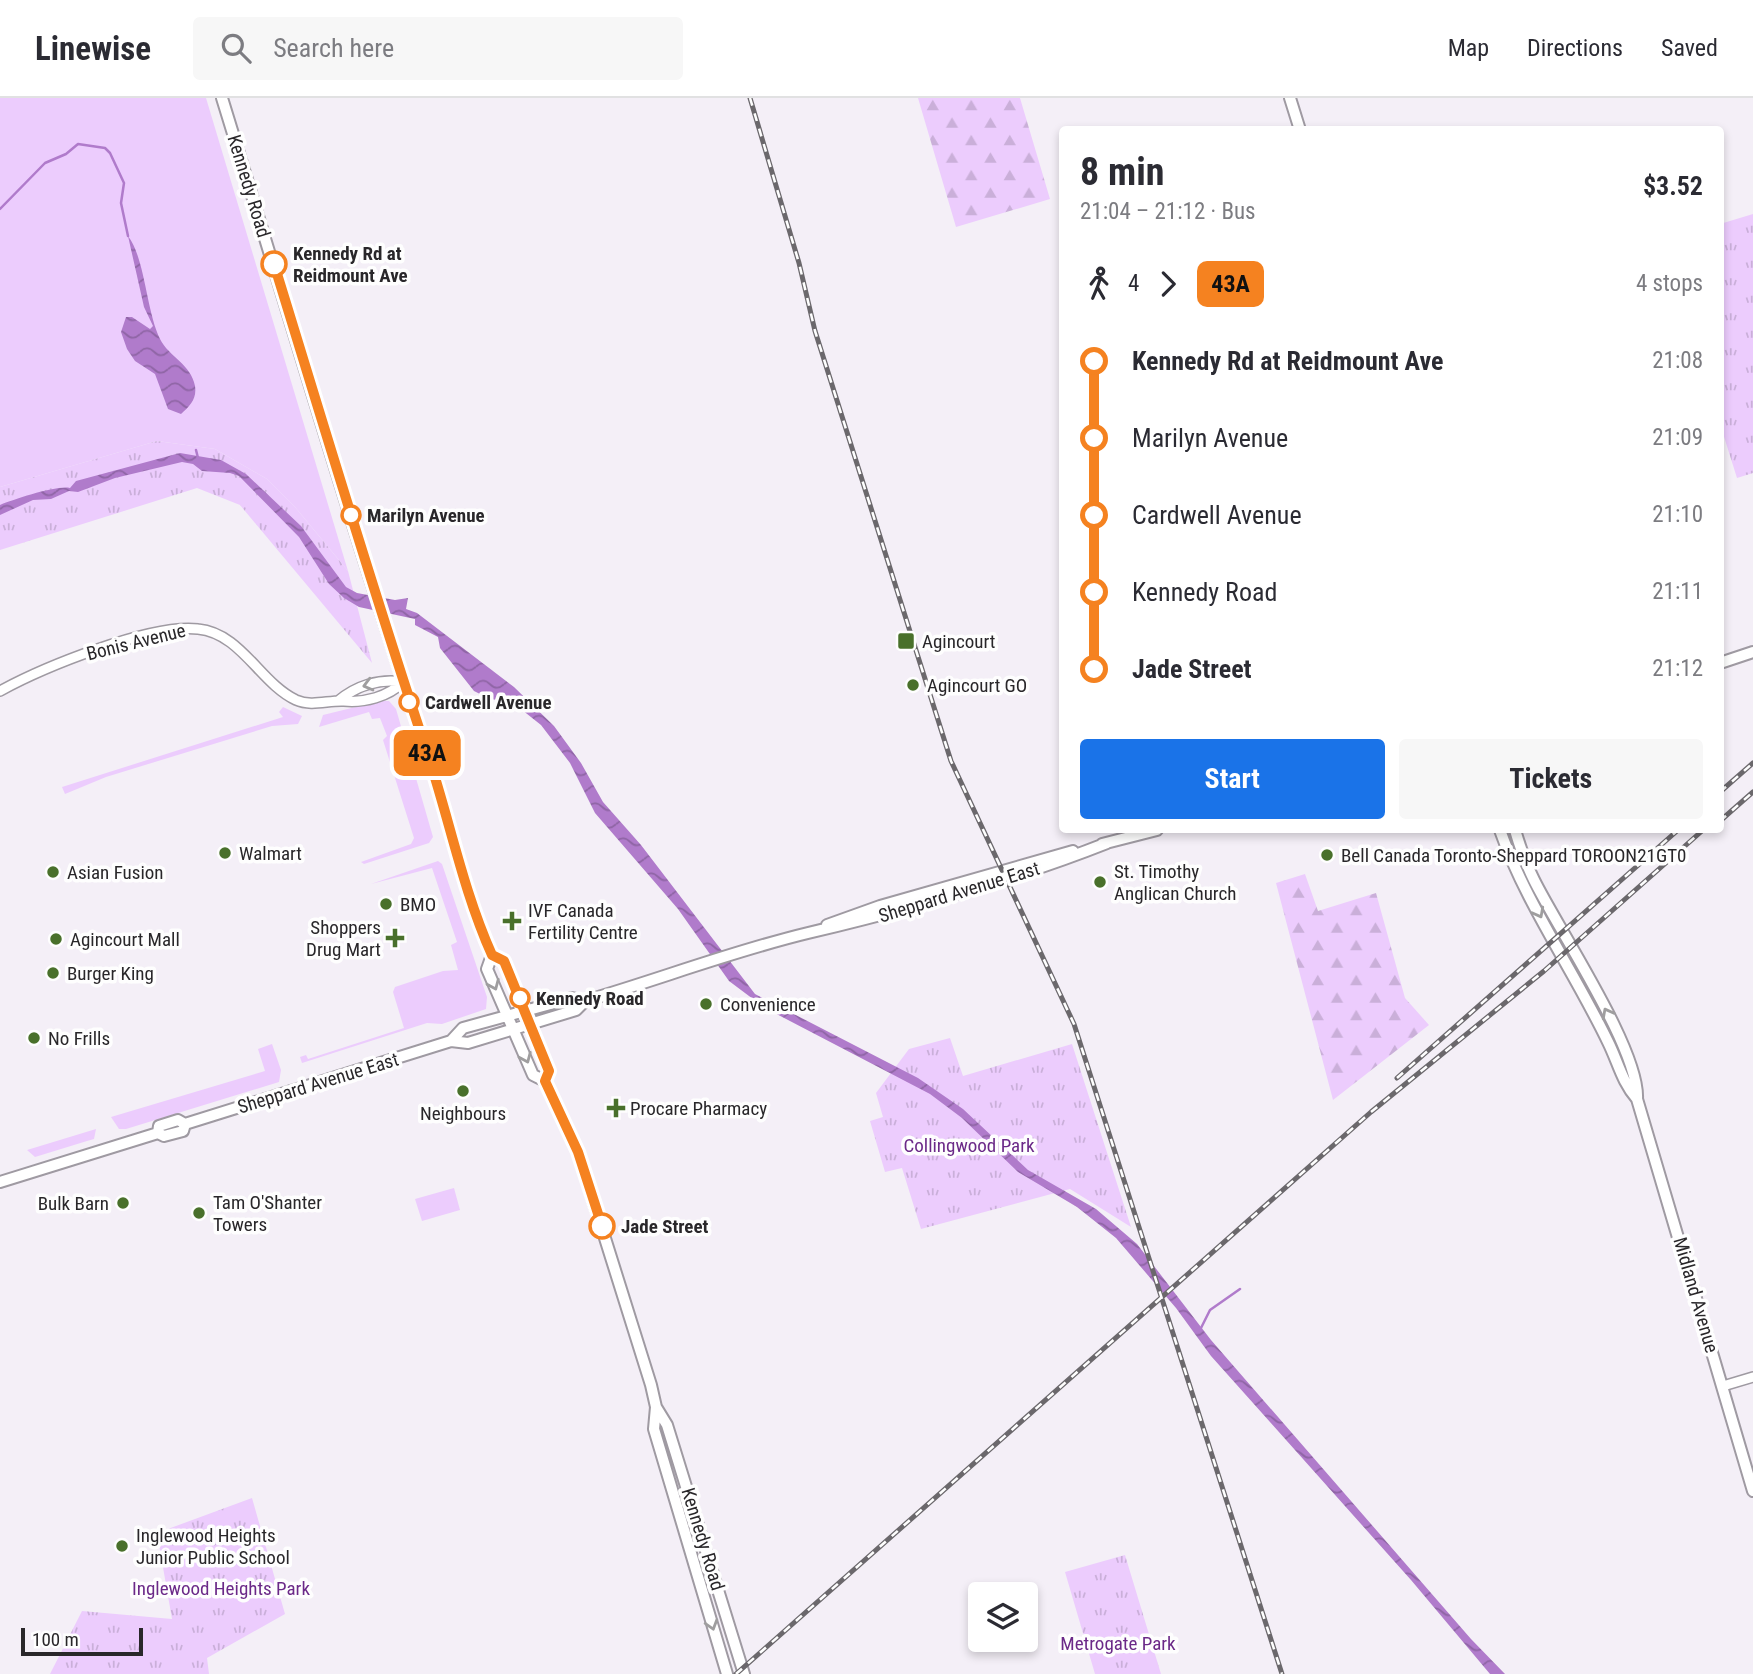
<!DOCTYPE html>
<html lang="en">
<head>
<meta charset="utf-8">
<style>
	:root { --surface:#fff; --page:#f7f7f7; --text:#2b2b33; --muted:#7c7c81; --line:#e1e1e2; --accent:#1a73e8 }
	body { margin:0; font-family:"Roboto Condensed",sans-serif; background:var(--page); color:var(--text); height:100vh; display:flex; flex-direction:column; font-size:26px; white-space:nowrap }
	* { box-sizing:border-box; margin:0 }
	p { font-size:23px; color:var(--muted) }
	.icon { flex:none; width:38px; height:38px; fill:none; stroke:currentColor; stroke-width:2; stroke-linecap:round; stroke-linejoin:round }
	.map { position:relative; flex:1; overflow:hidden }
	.drawer { position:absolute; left:1059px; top:28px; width:665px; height:707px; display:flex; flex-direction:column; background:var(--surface); border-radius:7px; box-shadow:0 4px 10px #0003 }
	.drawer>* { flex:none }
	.badge { padding:0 14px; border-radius:10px; font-size:24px; line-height:46px }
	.fabs { position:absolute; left:968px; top:1484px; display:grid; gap:14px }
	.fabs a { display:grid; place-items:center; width:70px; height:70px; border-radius:7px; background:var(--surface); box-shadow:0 4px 10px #0003; font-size:35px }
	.scale { position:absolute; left:21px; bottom:18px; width:122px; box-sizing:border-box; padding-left:7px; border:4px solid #29272a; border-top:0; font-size:19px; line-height:24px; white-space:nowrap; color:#29272a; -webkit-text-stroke:5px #fefefe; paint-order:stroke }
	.map>.badge { position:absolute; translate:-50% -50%; box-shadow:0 0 0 4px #fff }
	.legs { display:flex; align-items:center; gap:10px; height:77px; padding:0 21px; font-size:23px }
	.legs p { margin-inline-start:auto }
	.overview { display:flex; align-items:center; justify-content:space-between; height:119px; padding:0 21px }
	h1 { font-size:38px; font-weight:700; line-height:52px }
	.button { display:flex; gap:14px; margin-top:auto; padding:14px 21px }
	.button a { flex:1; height:80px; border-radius:7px; background:var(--accent); color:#fff; font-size:28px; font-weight:700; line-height:80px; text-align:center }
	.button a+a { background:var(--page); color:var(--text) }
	ul { padding:0 21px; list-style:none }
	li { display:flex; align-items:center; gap:24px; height:77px; font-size:26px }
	li i { display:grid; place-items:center; width:10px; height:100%; margin:0 9px; background:currentColor }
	li i::after { content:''; width:18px; height:18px; margin:-9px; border:5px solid; border-radius:50%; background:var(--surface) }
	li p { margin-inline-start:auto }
	li:first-child i { background:linear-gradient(#0000 50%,currentColor 0) }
	li:last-child i { background:linear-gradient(currentColor 50%,#0000 0) }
	header { display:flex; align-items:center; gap:42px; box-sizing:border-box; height:98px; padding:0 35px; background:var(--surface); border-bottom:2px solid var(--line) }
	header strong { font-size:33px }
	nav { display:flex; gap:38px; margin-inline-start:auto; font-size:24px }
	.search { width:490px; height:63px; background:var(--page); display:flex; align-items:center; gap:18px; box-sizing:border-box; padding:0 24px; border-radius:7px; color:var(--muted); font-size:26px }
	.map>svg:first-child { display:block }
	.grass { fill:#ecccfd }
	.forest { fill:url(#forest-firs) }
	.park { fill:url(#park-tufts) }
	.water { fill:url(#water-waves) }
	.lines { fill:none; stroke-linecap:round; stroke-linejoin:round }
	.stream { stroke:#b07bcb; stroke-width:2.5 }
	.tertiary-casing { stroke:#9f9aa2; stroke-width:12 }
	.secondary-casing { stroke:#9f9aa2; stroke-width:14 }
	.tertiary { stroke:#fff; stroke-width:9 }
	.secondary { stroke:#fff; stroke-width:10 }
	.rail-casing { stroke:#6b686c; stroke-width:5 }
	.rail { stroke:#fefefe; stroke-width:2.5; stroke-dasharray:8; stroke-linecap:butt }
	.oneway { stroke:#9f9e9f }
	.line-1-casing { stroke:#fff; stroke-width:16 }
	.line-1 { stroke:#f58220; stroke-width:10 }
	.stop-1-dot { fill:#fff; stroke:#f58220; stroke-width:3.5 }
	.poi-dot { fill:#49702b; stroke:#fefefe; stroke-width:2.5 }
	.labels { text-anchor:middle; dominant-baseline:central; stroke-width:7; stroke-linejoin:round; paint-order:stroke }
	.street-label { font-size:19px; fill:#29272a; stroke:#fefefe }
	.stop-label { font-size:19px; font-weight:bold; fill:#29272a; stroke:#fefefe; text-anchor:start }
	.poi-label { font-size:19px; fill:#29272a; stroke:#fefefe; text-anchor:start }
	.park-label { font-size:19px; fill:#6b2988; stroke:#fefefe }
</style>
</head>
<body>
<header>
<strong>Linewise</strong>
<div class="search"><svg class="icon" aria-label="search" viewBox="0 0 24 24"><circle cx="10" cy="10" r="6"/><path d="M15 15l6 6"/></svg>Search here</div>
<nav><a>Map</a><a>Directions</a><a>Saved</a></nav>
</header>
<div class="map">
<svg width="1753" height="1576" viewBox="0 0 1753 1576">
	<defs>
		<pattern id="forest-firs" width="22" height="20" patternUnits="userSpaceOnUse" patternTransform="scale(1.75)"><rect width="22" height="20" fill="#ecccfd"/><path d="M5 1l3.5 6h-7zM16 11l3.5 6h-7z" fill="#caafd9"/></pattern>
		<pattern id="park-tufts" width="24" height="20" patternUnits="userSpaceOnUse" patternTransform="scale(1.75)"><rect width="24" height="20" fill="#ecccfd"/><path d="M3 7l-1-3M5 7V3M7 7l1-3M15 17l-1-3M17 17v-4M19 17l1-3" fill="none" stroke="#caafd9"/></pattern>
		<pattern id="water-waves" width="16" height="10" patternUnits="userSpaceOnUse" patternTransform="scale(1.75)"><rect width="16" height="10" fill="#b07bcb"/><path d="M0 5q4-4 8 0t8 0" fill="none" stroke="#8f65a5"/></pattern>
	</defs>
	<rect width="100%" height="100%" fill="#f4eff7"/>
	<path class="grass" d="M0,0h206l142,473 -53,-64 -28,-28 -52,-30 -58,-8 -157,46z
		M380,603h9l7,8 37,128 -4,6 -65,21 -3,-2 50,-18 3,-6 -31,-98 4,-4 -7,-18 -8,1 -3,-7 -50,15 4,-12z
		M283,609l19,9 -4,8 -26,2 -166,51 -41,17 -3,-7 221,-70 -4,-5z
		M438,763l4,3 45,133 -1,12 -44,15 -15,-1 -125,40 -2,-6 6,-2 2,4 96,-31 -11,-36 2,-5 48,-16 15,-1 -7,-25 6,-3 -25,-74 -61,16z
		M272,946l9,26 -2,12 -153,47h-7l-8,-12 154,-46 -7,-22z
		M96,1031l-2,10 -7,2 -52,16 -8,-7z
		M454,1090l6,22 -38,11 -7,-22z"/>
	<path class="forest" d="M918,0h102l30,101 -94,28z
		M1305,776l13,37 58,-18 29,105 24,27 -96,75 -57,-217z"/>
	<path class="park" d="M1753,116v259l-16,5 -17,-54v-200z
		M157,343l58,8 52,30 28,28 53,64 24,92 -132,-158 -43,-17 -197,62v-63z
		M950,940l13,38 109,-32 59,183 -61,-38 -149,40 -19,-61 -17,4 -15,-51 13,-4 -7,-24 33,-44z
		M252,1400l33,116 -78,44 2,16h-159l32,-63 90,8 -15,-86z
		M1125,1457l36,119h-66l-30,-102z"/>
	<path class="water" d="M128,138c17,22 18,74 32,103 9,18 31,25 35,47 2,13 -5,20 -14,28l-13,-5 -13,-35 -20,-13 -8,-12 -6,-17 5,-15h6l18,12 3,-3 -9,-19z
		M180,355l41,7 25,14 55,52 45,61 11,6 38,7 13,-2 -2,11 11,4 97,74 40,39 27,37 22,39 38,43 114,149 163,84 45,31 65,61 68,39 41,35 74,96 260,299 34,35h-15l-79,-94 -200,-224 -35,-48 -60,-70 -39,-31 -59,-35 -56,-54 -32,-24 -165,-86 -36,-27 -51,-72 -83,-96 -25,-50 -29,-38 -29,-23 -22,-3 -16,-8 -34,-43 -2,-11 -23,-12v-6l-56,-12 -15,-9 -15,-14 -30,-47 -60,-61 -9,-3 -28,-2 -9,-7 -11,-2 -67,16 -37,14 -9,-1 -18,8 -18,1 -33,15v-10c15,-6 57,-20 70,-17l6,-7z"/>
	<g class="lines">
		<path class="stream" d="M0,111l45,-46 21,-9 12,-10 27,4 5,5 14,30 -3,20 7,33
			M196,352l2,8
			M1201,1230l9,-18 30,-21"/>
		<g class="tertiary-casing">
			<path id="tertiary" d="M0,593c42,-23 151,-68 198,-62 43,4 62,54 98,71 16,7 32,0 48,1 20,2 44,-4 59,-19
				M338,603c18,-15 41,-23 65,-19
				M1723,1288l30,-9"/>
		</g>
		<g class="secondary-casing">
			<path id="secondary" d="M222,0c67,217 131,436 204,651 23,68 36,140 66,206l12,6 45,110 -4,10
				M1290,0l10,32
				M1720,565l33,-11
				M1500,732c26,74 74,141 108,212 10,20 14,40 29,57
				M1515,732c5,17 11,34 19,50 24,49 106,170 103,219l116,392
				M1102,746l55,-14
				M827,827l53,-19 193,-55
				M492,857l-5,14 46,106 12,6 33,71 73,233 5,22 -2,22 73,245
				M451,943l12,-13 109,-30 13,3
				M158,1035l1,-7 19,-6 7,4
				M0,1084l158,-49 6,3 19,-5 2,-7 266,-83 17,2 108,-33 9,-9c75,-22 148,-50 223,-68 101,-24 203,-52 299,-90
				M656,1309l11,18 77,249"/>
		</g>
		<use href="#tertiary" class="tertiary"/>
		<use href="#secondary" class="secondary"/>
		<g class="rail-casing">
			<path id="rail" d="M750,0l49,165 16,68 136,430 123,263 208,650
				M1720,694l33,-29
				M1720,723l33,-29
				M1397,980l281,-248
				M736,1576l635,-562 173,-141 159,-141"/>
		</g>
		<use href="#rail" class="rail"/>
	</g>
	<defs><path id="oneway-chevron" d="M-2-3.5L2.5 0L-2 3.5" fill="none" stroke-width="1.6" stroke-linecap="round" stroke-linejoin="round" transform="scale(1.75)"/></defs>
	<g class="oneway">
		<use href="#oneway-chevron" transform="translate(368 587) rotate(165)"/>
		<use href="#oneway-chevron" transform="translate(1539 815) rotate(62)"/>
		<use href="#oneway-chevron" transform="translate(494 887) rotate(67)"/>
		<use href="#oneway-chevron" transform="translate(1607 915) rotate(-118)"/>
		<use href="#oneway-chevron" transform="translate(526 960) rotate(67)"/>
		<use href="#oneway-chevron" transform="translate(712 1527) rotate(73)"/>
	</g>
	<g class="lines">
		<g class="line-1-casing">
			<path id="line-1" d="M274,166c50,162 98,324 152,485 23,68 36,139 66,206l12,6 45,110 -4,10 33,71 24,74"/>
		</g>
		<use href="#line-1" class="line-1"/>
	</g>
	<g class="stop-1-dot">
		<circle cx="274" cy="166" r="12"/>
		<circle cx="351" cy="417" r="9"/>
		<circle cx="409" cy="604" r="9"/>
		<circle cx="520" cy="900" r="9"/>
		<circle cx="602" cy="1128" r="12"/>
	</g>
	<g class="poi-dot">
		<rect x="897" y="534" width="18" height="18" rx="3.5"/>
		<circle cx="913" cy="587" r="7"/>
		<circle cx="225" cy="755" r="7"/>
		<circle cx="1327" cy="757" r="7"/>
		<circle cx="53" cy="774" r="7"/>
		<circle cx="1100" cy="784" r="7"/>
		<circle cx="386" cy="806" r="7"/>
		<path d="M508.5 812.5h7v7h7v7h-7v7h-7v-7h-7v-7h7z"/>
		<path d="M391.5 829.5h7v7h7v7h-7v7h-7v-7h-7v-7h7z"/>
		<circle cx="56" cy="841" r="7"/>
		<circle cx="53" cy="875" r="7"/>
		<circle cx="706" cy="906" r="7"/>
		<circle cx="34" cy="940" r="7"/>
		<circle cx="463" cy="993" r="7"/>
		<path d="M612.5 999.5h7v7h7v7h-7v7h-7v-7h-7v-7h7z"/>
		<circle cx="123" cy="1105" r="7"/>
		<circle cx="199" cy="1115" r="7"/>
		<circle cx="122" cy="1448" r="7"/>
	</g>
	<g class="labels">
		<g class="street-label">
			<text transform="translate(249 88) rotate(73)">Kennedy Road</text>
			<text transform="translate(136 544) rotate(-14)">Bonis Avenue</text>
			<text transform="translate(959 794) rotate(-17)">Sheppard Avenue East</text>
			<text transform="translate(318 985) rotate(-17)">Sheppard Avenue East</text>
			<text transform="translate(1696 1197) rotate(74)">Midland Avenue</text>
			<text transform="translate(703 1441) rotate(73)">Kennedy Road</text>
		</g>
		<g class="stop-label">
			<text x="293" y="155">Kennedy Rd at<tspan x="293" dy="22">Reidmount Ave</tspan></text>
			<text x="367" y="417">Marilyn Avenue</text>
			<text x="425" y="604">Cardwell Avenue</text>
			<text x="536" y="900">Kennedy Road</text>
			<text x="621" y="1128">Jade Street</text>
		</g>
		<g class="poi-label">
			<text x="922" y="543">Agincourt</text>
			<text x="927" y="587">Agincourt GO</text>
			<text x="239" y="755">Walmart</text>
			<text x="1341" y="757">Bell Canada Toronto-Sheppard TOROON21GT0</text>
			<text x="1114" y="773">St. Timothy<tspan x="1114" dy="22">Anglican Church</tspan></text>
			<text x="67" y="774">Asian Fusion</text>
			<text x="400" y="806">BMO</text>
			<text x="528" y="812">IVF Canada<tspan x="528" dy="22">Fertility Centre</tspan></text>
			<text x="381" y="829" text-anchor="end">Shoppers<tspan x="381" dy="22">Drug Mart</tspan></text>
			<text x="70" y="841">Agincourt Mall</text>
			<text x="67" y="875">Burger King</text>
			<text x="720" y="906">Convenience</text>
			<text x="48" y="940">No Frills</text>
			<text x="630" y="1010">Procare Pharmacy</text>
			<text x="463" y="1015" text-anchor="middle">Neighbours</text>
			<text x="213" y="1104">Tam O'Shanter<tspan x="213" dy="22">Towers</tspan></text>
			<text x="109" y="1105" text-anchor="end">Bulk Barn</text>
			<text x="136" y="1437">Inglewood Heights<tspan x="136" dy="22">Junior Public School</tspan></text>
		</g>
		<g class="park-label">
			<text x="969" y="1047">Collingwood Park</text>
			<text x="221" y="1490">Inglewood Heights Park</text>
			<text x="1118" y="1545">Metrogate Park</text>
		</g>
	</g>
</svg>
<div class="fabs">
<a><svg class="icon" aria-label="layers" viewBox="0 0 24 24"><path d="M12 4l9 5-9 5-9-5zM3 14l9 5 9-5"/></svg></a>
</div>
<div class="scale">100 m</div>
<b class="badge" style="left:427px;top:655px;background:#f58220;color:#111">43A</b>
<section class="drawer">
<div class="overview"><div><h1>8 min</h1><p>21:04 – 21:12 · Bus</p></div><b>$3.52</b></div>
<div class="legs"><svg class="icon" aria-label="walk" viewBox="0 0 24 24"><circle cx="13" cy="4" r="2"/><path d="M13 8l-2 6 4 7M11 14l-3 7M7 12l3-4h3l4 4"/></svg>4<svg class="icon" aria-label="forward" viewBox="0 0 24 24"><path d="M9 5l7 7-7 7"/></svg><b class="badge" style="background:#f58220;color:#111">43A</b><p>4 stops</p></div>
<ul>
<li><i style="color:#f58220"></i><b>Kennedy Rd at Reidmount Ave</b><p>21:08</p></li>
<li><i style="color:#f58220"></i><span>Marilyn Avenue</span><p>21:09</p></li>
<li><i style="color:#f58220"></i><span>Cardwell Avenue</span><p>21:10</p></li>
<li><i style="color:#f58220"></i><span>Kennedy Road</span><p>21:11</p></li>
<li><i style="color:#f58220"></i><b>Jade Street</b><p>21:12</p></li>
</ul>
<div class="button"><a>Start</a><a>Tickets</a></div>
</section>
</div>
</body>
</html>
